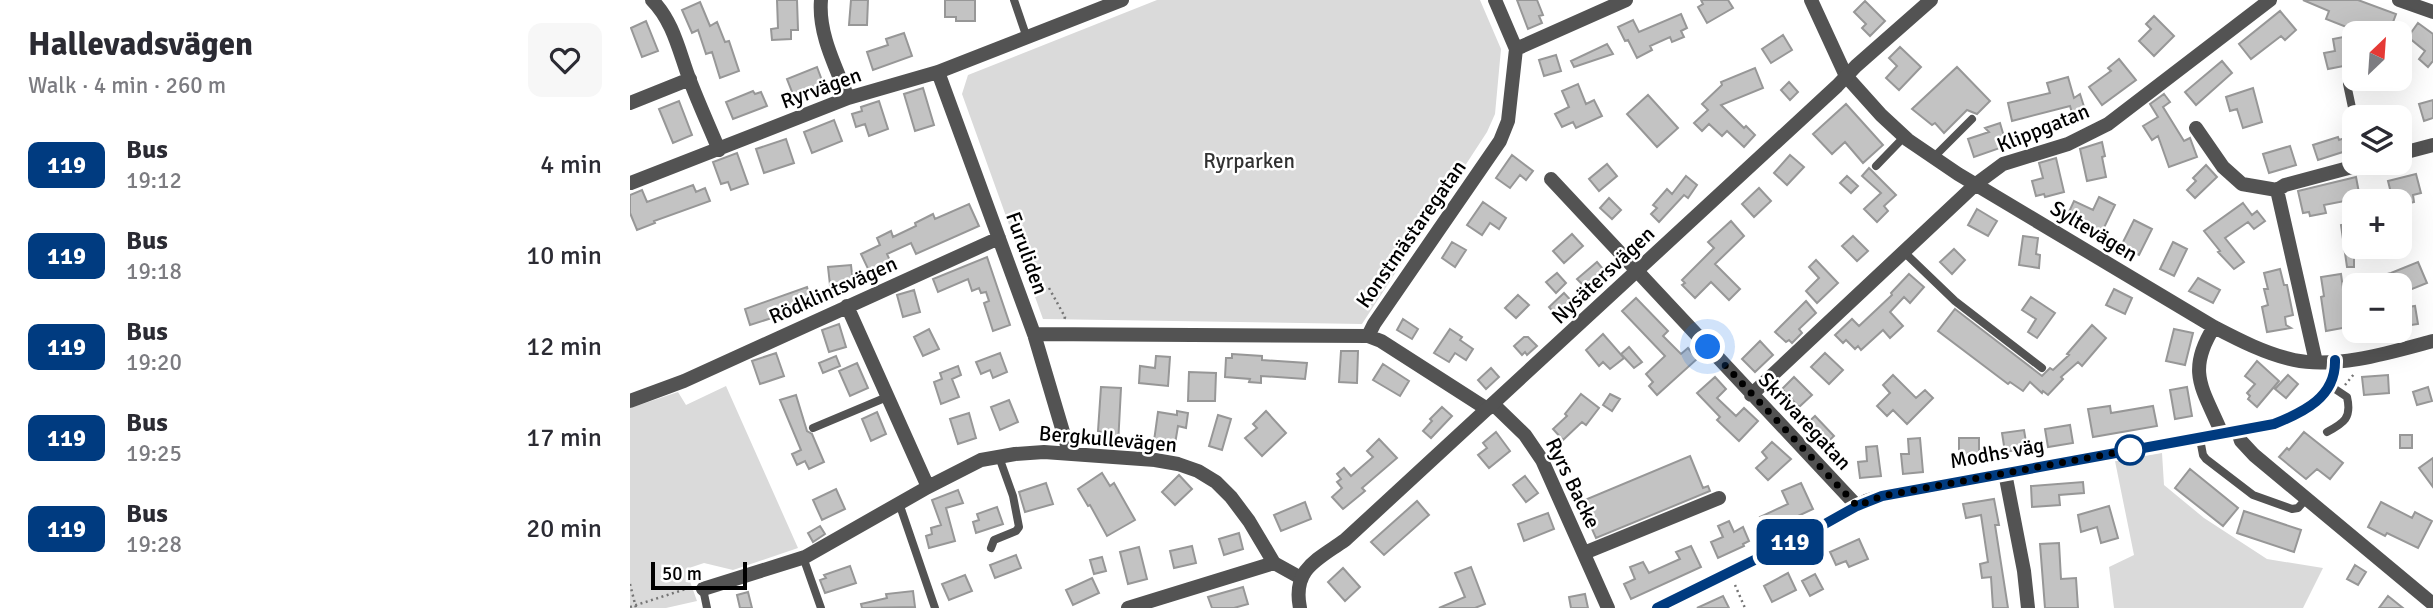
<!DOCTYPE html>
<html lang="en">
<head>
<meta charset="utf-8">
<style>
	:root { --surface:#fff; --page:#f7f7f7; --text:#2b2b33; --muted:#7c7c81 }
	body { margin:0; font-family:Signika,sans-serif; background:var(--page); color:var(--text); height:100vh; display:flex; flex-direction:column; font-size:26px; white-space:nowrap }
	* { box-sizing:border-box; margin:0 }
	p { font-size:23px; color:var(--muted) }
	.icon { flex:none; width:38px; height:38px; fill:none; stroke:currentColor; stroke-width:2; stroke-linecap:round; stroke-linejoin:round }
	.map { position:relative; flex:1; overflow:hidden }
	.sheet { display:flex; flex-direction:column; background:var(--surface); width:630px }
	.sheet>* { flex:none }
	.badge { padding:0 14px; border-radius:10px; font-size:24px; line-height:46px }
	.needle { width:46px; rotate:25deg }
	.buttons { position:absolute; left:1712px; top:21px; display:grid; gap:14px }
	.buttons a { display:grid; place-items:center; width:70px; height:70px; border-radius:14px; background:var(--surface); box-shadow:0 7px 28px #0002; font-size:35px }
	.scale { position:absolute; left:21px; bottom:18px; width:96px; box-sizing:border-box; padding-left:7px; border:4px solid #000; border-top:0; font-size:19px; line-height:24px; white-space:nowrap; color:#000; -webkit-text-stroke:5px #fff; paint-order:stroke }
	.you { position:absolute; width:35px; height:35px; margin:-18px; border:5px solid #fff; border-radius:50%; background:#1a73e8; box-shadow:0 0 0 10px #1a73e833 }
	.map>.badge { position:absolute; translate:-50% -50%; box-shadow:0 0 0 4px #fff }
	.round { display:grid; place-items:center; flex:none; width:74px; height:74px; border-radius:14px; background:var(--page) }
	.head { display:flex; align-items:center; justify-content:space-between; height:119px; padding:0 28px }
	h1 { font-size:33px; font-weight:700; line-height:52px }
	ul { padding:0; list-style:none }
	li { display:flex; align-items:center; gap:21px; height:91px; padding:0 28px }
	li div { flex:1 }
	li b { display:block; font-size:26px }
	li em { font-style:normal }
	li .badge { min-width:77px; font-weight:700; text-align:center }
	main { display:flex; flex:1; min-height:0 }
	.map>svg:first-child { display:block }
	.green { fill:#dadada }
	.building { fill:#c3c3c3; stroke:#979797; stroke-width:2 }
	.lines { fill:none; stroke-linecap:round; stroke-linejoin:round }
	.path { stroke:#757575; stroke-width:2.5; stroke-dasharray:2 3.5; stroke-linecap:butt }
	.service { stroke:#535353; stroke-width:8 }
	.minor { stroke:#535353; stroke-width:14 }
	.tertiary { stroke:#535353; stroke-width:14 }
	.line-casing { stroke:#fff; stroke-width:16 }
	.line { stroke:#003b80; stroke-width:10 }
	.walk { stroke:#000; stroke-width:7; stroke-dasharray:0 12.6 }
	.stop-dot { fill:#fff; stroke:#003b80; stroke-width:3.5 }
	.labels { text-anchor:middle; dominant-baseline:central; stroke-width:5; stroke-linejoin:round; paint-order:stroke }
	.street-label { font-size:21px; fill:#000; stroke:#fff }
	.park-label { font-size:21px; fill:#313131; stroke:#fff }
</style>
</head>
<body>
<main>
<section class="sheet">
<div class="head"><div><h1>Hallevadsvägen</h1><p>Walk · 4 min · 260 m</p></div><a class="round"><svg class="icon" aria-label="heart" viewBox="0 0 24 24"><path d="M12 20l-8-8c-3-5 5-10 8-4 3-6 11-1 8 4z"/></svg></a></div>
<ul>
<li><span class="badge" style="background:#003b80;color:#fff">119</span><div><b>Bus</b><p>19:12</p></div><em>4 min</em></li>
<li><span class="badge" style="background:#003b80;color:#fff">119</span><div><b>Bus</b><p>19:18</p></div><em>10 min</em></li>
<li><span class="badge" style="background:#003b80;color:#fff">119</span><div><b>Bus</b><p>19:20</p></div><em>12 min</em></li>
<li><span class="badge" style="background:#003b80;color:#fff">119</span><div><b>Bus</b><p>19:25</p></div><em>17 min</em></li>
<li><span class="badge" style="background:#003b80;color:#fff">119</span><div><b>Bus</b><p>19:28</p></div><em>20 min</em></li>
</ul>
</section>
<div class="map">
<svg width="1803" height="608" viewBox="0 0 1803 608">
	<rect width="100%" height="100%" fill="#fff"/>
	<path class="green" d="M527,0h323l21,49 -6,65 -8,18 -125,192 -319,-5 -81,-225 6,-19z
		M96,386l72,162 -65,22 -29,-7 -15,5 -2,5 10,28 -31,7h-36v-200l48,-16 8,13z
		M1532,453l2,32 40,33 63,41 56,9 -20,40h-189l-5,-41 25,-12 -19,-94z"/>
	<path class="building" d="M147,0h20l1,30h-7v9l-19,1 -1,-11 7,-1z
		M221,0h17l-1,25h-18z
		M315,0h30v21h-19v-4h-11z
		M887,0h20l6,15 -4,1 3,7 -14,6z
		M1071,0h27l5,8 -26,15 -9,-16 5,-3z
		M1673,0h55l38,14 -7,19h-12l-23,-9v6l-28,-11 3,-8z
		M1235,1l20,20 -15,15 -8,-8 4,-4 -12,-12z
		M70,2l10,24 7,-4 8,20 4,-1 10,30 -19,7 -8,-26 -6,2 -8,-24 -6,3 -10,-23z
		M1650,11l16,19 -11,10 -4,-4 -30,23 -12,-15z
		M1051,14l6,14 -6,3 3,6 -12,5 -2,-5 -20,9 2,4 -15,8 -9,-18 -3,1 -7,-14 15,-7 6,12z
		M1524,16l20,20 -20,20 -15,-15 12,-12 -5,-5z
		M16,21l12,30 -16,6 -11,-29z
		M1788,23l15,11v27l-5,6 -9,-8 6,-8 -17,-14z
		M274,33l8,23 -39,14 -6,-18 21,-7 -2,-6z
		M1153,35l9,15 -21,13 -9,-14z
		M1724,35v29l-26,5 -4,-16 11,-2 -2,-12z
		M977,44l6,10 -39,13 -3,-6z
		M1270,47l21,20 -22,23 -13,-12 11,-12 -8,-8z
		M926,55l5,16 -17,5 -5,-16z
		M1489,59l17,21 -34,25 -13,-18 22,-16 -3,-3z
		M1592,61l10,12 -36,32 -11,-13z
		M187,67l7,19 -30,11 -7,-18z
		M1327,67l33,34 -13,13 -10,-4 -23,23 -9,-10 -3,2 -20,-16z
		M1125,68l8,20 -42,17 23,23 2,-2 9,9 -11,12 -17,-16 -5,5 -13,-12 -7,7 -8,-8 14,-13 -6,-6 20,-19 -1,-3z
		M1438,77l6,21 6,-4 7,22 -13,4 -4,-14 -58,15 -4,-18 42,-10 -3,-10z
		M1159,82l9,10 -8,8 -9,-10z
		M948,84l8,20 8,-4 8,16 -26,12 -3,-6 -11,5 -7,-13 14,-7 -7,-16z
		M293,88l11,37 -19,6 -11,-37z
		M1623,88l9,34 -19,6 -6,-19 -7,2 -4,-14z
		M123,91l2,3 6,-2 6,14 -34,13 -7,-17z
		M1534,94l6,8 -7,5 21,34 6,-3 7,19 -28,10 -11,-31 -6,4 -9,-14 15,-9 -8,-13z
		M1018,95l30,33 -21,19 -30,-33z
		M1803,100v18l-9,3 -5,-17z
		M49,101l13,34 -19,8 -14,-34z
		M249,101l9,28 -19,7 -4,-12 -9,3 -4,-13 10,-3 -1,-4z
		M1216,104l37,41 -20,18 -18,-21 -13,12 -19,-20z
		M204,120l8,21 -30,12 -8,-21z
		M1370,123l5,17 -7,2 2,6 -26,9 -6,-18 21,-7 -4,-4z
		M1708,137l1,3 6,-2 4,12 -31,10 -5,-15z
		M156,139l8,24 -30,10 -8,-24z
		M1472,142l3,14 -3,1 4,20 -19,4 -7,-32z
		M1660,146l6,19 -27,8 -6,-19z
		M107,153l11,31 -17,6 -3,-8 -7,2 -8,-22z
		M882,155l21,16 -7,9 -6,-5 -10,13 -14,-10z
		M1160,155l14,12 -17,18 -13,-12z
		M1426,158l8,34 -19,5 -1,-3 -8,2 -4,-15 11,-3 -4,-15z
		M977,164l10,12 -18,15 -10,-12z
		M1576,165l11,12 -22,21 -8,-8 9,-9 -3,-3z
		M1239,168l27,27 -12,11 4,5 -11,11 -13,-13 17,-16 -19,-17z
		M1786,174l5,19 -8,2 1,7 -15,4v-5h-6l-5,-20z
		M1056,176l11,9 -9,13 -4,-3 -25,27 -8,-8 6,-6 -4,-3 14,-16 5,5z
		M1217,176l11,10 -7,7 -11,-10z
		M1726,177l4,21 -36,7 2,8 -16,3 -1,-4 -6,1 -5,-22z
		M63,185l3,7 9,-4 5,13 -56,20 1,2 -18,7 -7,-17v-18l12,-5 5,12z
		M1129,188l12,13 -17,16 -12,-13z
		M1469,197l16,8 -14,29 -34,-18 7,-15 19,9z
		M979,198l12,12 -9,9 -12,-11z
		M853,202l23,16 -7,11 -9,-6 -8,12 -15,-10z
		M1613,203l9,12 5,-4 8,10 -11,8 -6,-7 -23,16 19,24 -10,7 -16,-17 2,-1 -16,-20z
		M339,204l10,22 -63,28 -5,-11 -24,11 5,11 -21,10 -10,-21 19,-9 -3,-7 14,-7 2,6 23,-11 -1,-3 18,-9 2,5z
		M1347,209l20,12 -9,15 -20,-11z
		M1504,220l18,9 -13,26 -18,-9z
		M1101,221l13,15 -29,28 25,25 -11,11 -18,-18 -16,16 -13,-13 3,-2 -3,-3 32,-32 -6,-6z
		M1724,223v44h-7l-6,-42z
		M942,234l11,12 -19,17 -11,-12z
		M1223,236l15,15 -11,10 -15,-15z
		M1393,236l15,2 -2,16 4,1 -1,13 -20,-3z
		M822,242l14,8 -11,17 -13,-9z
		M1543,242l14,7 -13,27 -14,-7z
		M1324,249l11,11 -13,14 -12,-12z
		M357,257l23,68 -17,6 -9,-28 5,-2 -3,-9 -5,1 -2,-5 -7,3 -4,-12 -30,13 -5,-13z
		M1186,260l22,23 -21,20 -11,-12 13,-13 -10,-11z
		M967,262l11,13 -18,17 -13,-13z
		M1788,262l9,21 -20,8 -3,-6h-46v-3l33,-9z
		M221,265l2,18 -23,2 -2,-18z
		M1650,269l4,16h3l6,30 -8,2 1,8 5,3 -24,4 -5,-25 6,-2 -4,-16h4l-4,-16z
		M927,273l9,10 -10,10 -10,-11z
		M1279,274l15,13 -14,16 -6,-6 -14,15 13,14 -13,12 -7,-8 -22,20 -3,-4 -3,3 -9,-9 -3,3 -8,-8 17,-16 7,7 33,-31 -1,-2z
		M1711,274l7,53 -22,4 -5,-34 3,-1 -3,-19z
		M1568,278l22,12 -7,13 -24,-12z
		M177,287l5,16 -35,10 1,3 -28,9 -5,-16z
		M1484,289l18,9 -7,16 -19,-9z
		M284,290l6,22 -17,5 -6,-22z
		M934,293l12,13 -16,14 -11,-13z
		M888,295l11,10 -13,13 -11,-10z
		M1401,297l24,16 -18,25 -9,-6 8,-13 -14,-9z
		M1006,298l32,33 -5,5 18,18 7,-6 9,11 -40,36 -8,-9 4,-4 -7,-8 19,-18 -43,-45z
		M1176,301l10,12 -17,16 3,4 -10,10 -3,-3 -3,2 -11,-10z
		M1785,306l3,18 -14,2 -3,-18z
		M1325,309l87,67 8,-8 3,2 16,-15 -2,-1 25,-29 14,13 -24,28 -4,-4 -17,15 2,2 -15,16 -5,-4 -1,2 -12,-11 -7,9 -13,-9 -2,2 -70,-53z
		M773,319l15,10 -6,10 -15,-9z
		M209,324l7,23 -17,5 -7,-22z
		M299,329l10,20 -16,7 -9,-19z
		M820,329l12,8 -2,3 13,9 -7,11 -11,-7 -6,9 -15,-9z
		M1544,329l19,4 -8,32 -19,-4z
		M973,334l21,24 -14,11 -7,-7 -4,4 -13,-16z
		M894,337h4l9,9 -10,9 -2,-3 -3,3 -8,-9z
		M1130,341l13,14 -18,17 -13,-13z
		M999,347l13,15 -8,6 -13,-14z
		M711,351h17l-1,32 -18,-1z
		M146,353l8,23 -24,8 -8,-23z
		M370,353l7,19 -14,6 -3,-8 -9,4 -5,-12z
		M1195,353l18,17 -14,14 -18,-17z
		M602,354l30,2v4l45,3 -2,16 -44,-3v7l-12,-1 1,-3 -25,-2 1,-19h6z
		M206,356l4,10 -17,7 -4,-10z
		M526,356l14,1 -2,29 -29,-3 1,-17 15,2z
		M1627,361l22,20 -22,26 -9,-8 2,-3 -3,-3 8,-9 -10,-8z
		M227,363l11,25 -18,8 -11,-25z
		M753,364l26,17 -9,15 -27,-16z
		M328,366l3,9 -9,4 7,18 -18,7 -7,-22 8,-3 -2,-6z
		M861,368l8,9 -13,12 -8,-9z
		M559,372l27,1 -1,28h-27z
		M1263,375l23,23 9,-8 8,8 -26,26 -14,-14 -6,6 -10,-10 13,-13 -7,-8z
		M1658,375l10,9 -12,14 -11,-9z
		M1758,375l1,18 -25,2 -2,-18z
		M1085,377l11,12 -9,9 19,18 8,-8 14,13 -19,20 -22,-21 3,-3 -23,-24z
		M1164,377l18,18 -13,12 -17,-18z
		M471,387l20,1 -3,57h-17v-13l-3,-1z
		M1557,387l5,29 -17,3 -5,-29z
		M1798,387l4,14 -15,4 -4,-13z
		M951,394l18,14 -13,17 -4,-3 -19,18 -10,-11 14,-13 -2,-2z
		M980,394l10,5 -8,12 -9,-6z
		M166,395l11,36 5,3 12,28 -15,7 -4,-8 -8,4 -5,-11 9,-4 -21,-50z
		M379,400l9,22 -18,8 -9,-23z
		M1480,406l1,7 42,-7 4,20 -64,11 -5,-28z
		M812,407l10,9 -21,22 -8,-7 9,-10 -2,-2z
		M547,411l11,2 -2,15 -8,-2 -3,18 -21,-3 4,-29 19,3z
		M636,411l20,22 -24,23 -17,-18 12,-10 -4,-4z
		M247,412l9,22 -15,7 -9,-22z
		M339,413l7,25 -18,6 -8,-25z
		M588,415l13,4 -9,31 -13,-4z
		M1185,416l19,20 -12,11 -19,-20z
		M1440,425l3,18 -25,4 -3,-18z
		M1394,430l3,18 -22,4 -3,-19z
		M866,432l14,19 -21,17 -11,-13 9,-7 -4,-5z
		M1674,432l39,31 -13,16 -13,-10 -11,10 -27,-22 8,-9 2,2z
		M1770,435h12v13h-12z
		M1290,438l3,34 -20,2 -2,-20h8l-1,-15z
		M1329,438h20v18h-20z
		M749,439l18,19 -35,30 3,3 -22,18 -11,-12 10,-9 -5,-6 4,-3 -4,-5 7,-6 7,8 22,-19 -6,-6z
		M1142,442l19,17 -23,21 -12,-12 11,-10 -5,-6z
		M1247,446l4,30 -21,2 -2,-16 9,-1 -1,-14z
		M1060,456l13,32 5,-2 2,5 -114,47 -16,-36z
		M1803,458v29l-14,-19z
		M1560,469l48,39 -15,18 -48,-38z
		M472,473l8,13 4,-3 21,37 -28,16 -17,-31 -2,1 -10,-17z
		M549,475l13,14 -17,16 -13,-13z
		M895,476l13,17 -12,9 -13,-17z
		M1453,482l1,11 -25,2 1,10 -28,2 -1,-21z
		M416,483l7,21 -28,8 -6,-20z
		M1171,483l12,26 -47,22 -6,-14 28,-13 -6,-13z
		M206,489l9,20 -23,11 -9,-20z
		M328,490l5,13 -17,5 9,33 -26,7 -3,-12 6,-2 -1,-6 10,-3 -9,-25z
		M1364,499l5,26h-4l13,83h-15l-2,-31 -9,1 -2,-14 8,-2 -7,-47 -15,3 -3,-14z
		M787,501l12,14 -45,40 -13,-13z
		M675,502l6,17 -30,12 -7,-16z
		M1751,502l31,16 3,-6 17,9 -14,27 -31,-15 -2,3 -17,-9z
		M1479,506l9,32 -17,5 -4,-16 -16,5 -3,-17z
		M367,507l6,17 -27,9 -3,-11 6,-2 -2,-6z
		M1614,511l57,19 -7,22 -57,-19z
		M918,513l6,16 -30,12 -6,-17z
		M1099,521l5,11 9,-5 6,14 -6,3 1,2 -26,12 -7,-16 12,-5 -5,-11z
		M190,526l5,8 -12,8 -5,-9z
		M609,533l4,16 -19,6 -5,-16z
		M1229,539l9,20 -19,8 -3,-6 -10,4 -6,-13z
		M1429,543l2,36 15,-1 2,30h-33l-5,-64z
		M562,546l4,17 -22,5 -4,-17z
		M1061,546l10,21 -70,32 -7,-15 11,-5 -5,-12 13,-5 6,11 31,-14 -4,-7z
		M509,547l8,32 -19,5 -8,-32z
		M386,555l5,13 -26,10 -5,-13z
		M472,557l4,14 -12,3 -4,-14z
		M1725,565l11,7 -8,13 -11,-6z
		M220,566l6,17 -31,10 -5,-13 6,-2 -2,-3z
		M841,567l14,37 -10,4h-36l26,-11 -10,-24z
		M713,568l17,19 -15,14 -17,-19z
		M1158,573l8,17 -24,12 -8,-16z
		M1185,574l8,15 -13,7 -8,-15z
		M335,575l7,16 -23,9 -7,-16z
		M462,578l7,15 -26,12 -7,-15z
		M613,587l5,17 -14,4h-22l-4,-11z
		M283,591l2,16 -53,1 -1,-4 26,-6 -1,-4z
		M118,592l4,16h-12l-3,-13z
		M955,594l3,14h-17l-2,-11z
		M1093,596l6,12h-32z
		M1758,596l15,12h-24z"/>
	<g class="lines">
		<path class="path" d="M419,288l16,29 -1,3
			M1715,385l9,-11
			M0,584l6,24
			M1105,585l10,23
			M0,607l59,-19"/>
		<path class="service" d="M384,0l13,38
			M1717,84l7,33
			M1303,158l39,-39
			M1246,166l29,-30
			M1274,252l51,49 87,67
			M183,428l74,-31
			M1697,432c17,-9 25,-14 20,-35l-18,-12
			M1570,439l3,16 3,4 47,36 39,14 6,-1 8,-9
			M269,503l36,105
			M361,548l3,-8 22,-9 3,-4 -6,-31 -14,-39
			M173,557l18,51
			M73,589l4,19"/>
		<path class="minor" d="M22,0c21,21 27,51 37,78 9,24 20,48 30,72
			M191,0c-3,34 15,67 27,98
			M1181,0l35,76 35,39 27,25 50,34 256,153c25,13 52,27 80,33 43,9 98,-8 139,-19
			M1769,0l34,12
			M886,49l110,-49
			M308,72l96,262 35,118
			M0,103l60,-24
			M1566,128l27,39 19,17 35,6 8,-5 82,-22
			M1769,154l34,-9
			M921,179l306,327
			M1,183l217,-85 90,-26 184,-72
			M1647,190l39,172
			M217,306l81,181
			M1584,327c-29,46 -10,63 8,107
			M404,334l334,2 13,5 106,68
			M738,336l6,-12 126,-183 8,-20 8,-72 -21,-49
			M1121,395l225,-211 27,-20 65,-20 40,-20 162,-124
			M0,401l54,-20 315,-143
			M863,404l32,31 17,25 66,148
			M1608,432l3,9 13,14 179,149
			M1375,473l19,98 4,37
			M954,553l135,-55
			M73,589l102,-32 123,-70 53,-27 34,-6 29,-2 111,8 23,4 20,7 18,11 15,15 18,24 25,42 27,15
			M498,608l146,-45
			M1027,608l150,-74 59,-33 16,-5 392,-72c30,-12 62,-27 61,-64"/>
		<path class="tertiary" d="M670,608c-8,-39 17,-48 45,-68l492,-454 19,-20 75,-66"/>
	</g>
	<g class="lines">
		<g class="line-casing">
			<path id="line" d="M1027,608l150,-74 50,-28 25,-10 392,-72c30,-12 62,-27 61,-64"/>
		</g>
		<use href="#line" class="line"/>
		<path class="walk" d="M1078,347l149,159 25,-10 248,-46"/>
	</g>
	<circle class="stop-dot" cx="1500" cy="450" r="14"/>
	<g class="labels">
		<g class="street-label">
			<text transform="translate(191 88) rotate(-20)">Ryrvägen</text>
			<text transform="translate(1413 128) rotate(-22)">Klippgatan</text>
			<text transform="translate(1464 231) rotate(31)">Syltevägen</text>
			<text transform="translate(781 234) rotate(-55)">Konstmästaregatan</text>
			<text transform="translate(397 253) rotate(70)">Furuliden</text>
			<text transform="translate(973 275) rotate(-43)">Nysätersvägen</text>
			<text transform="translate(203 290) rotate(-24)">Rödklintsvägen</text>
			<text transform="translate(1175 421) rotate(47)">Skrivaregatan</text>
			<text transform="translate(478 439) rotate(5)">Bergkullevägen</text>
			<text transform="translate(1367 453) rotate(-10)">Modhs väg</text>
			<text transform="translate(943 483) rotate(64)">Ryrs Backe</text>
		</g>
		<g class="park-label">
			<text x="619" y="161">Ryrparken</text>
		</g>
	</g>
</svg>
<div class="buttons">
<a><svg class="needle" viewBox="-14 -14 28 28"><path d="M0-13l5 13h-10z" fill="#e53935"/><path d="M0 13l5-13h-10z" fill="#7c7c81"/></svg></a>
<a><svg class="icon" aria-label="layers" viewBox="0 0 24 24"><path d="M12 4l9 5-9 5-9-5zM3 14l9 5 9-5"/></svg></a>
<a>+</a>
<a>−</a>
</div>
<div class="scale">50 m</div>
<div class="you" style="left:1078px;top:347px"></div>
<b class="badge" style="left:1160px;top:542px;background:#003b80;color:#fff">119</b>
</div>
</main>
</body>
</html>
